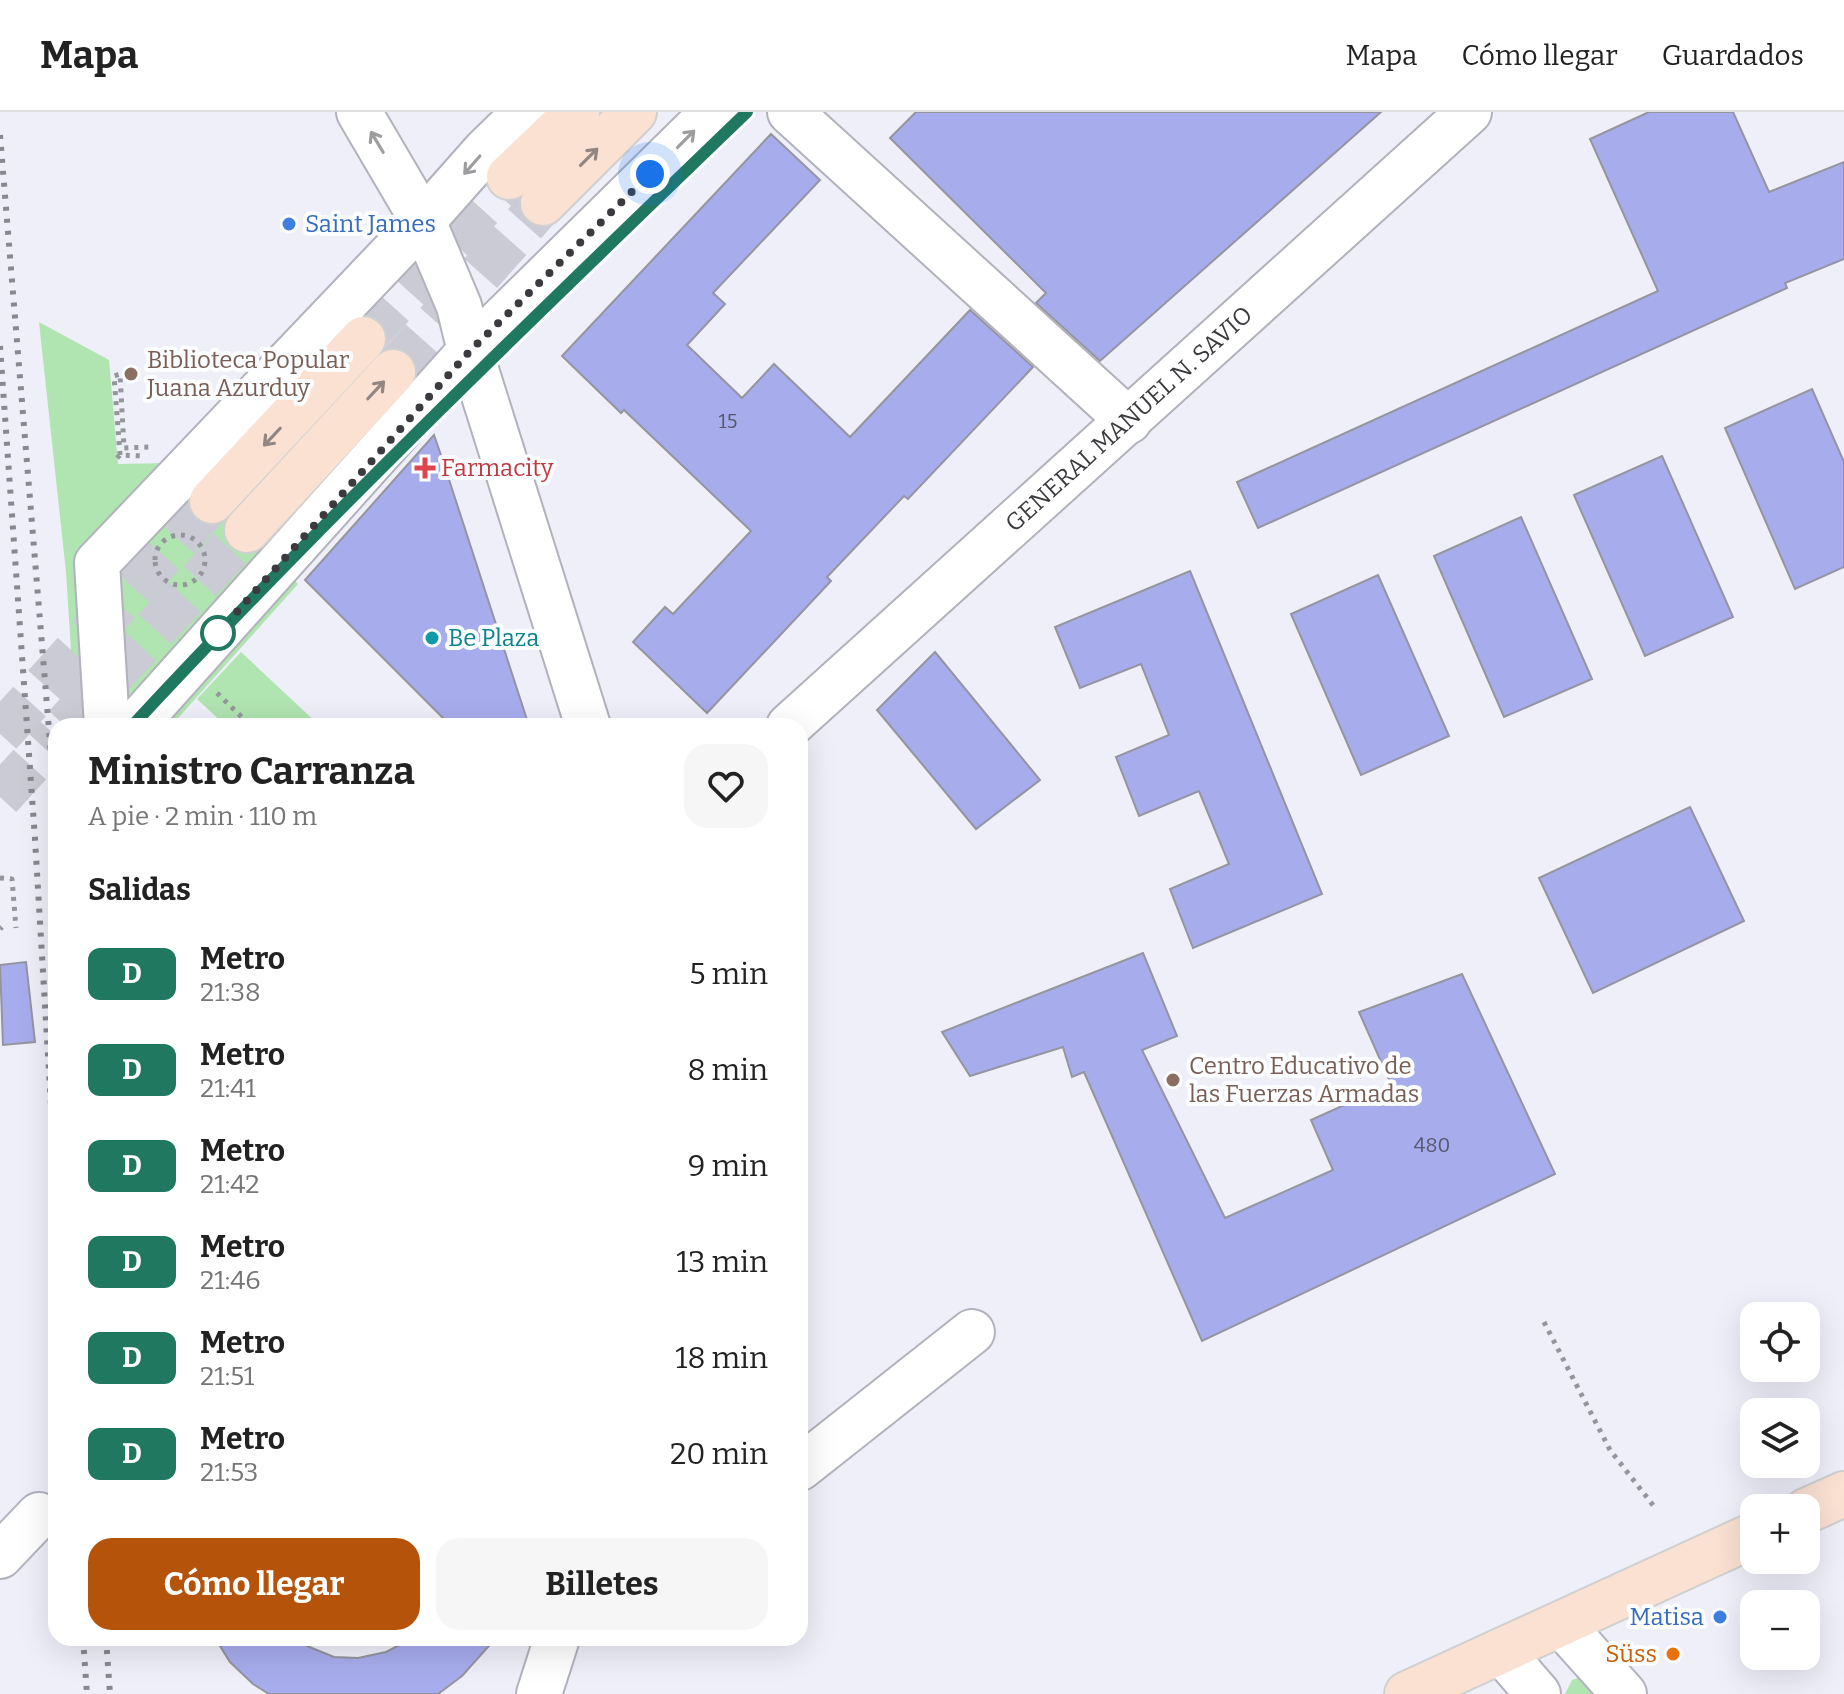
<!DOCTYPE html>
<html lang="es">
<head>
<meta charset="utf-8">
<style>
	:root { --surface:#fff; --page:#f6f6f6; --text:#222; --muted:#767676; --line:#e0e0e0; --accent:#b45309 }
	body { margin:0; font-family:Bitter,serif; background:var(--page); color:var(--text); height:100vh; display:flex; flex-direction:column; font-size:30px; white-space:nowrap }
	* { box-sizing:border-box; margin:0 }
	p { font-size:26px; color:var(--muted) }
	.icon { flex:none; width:44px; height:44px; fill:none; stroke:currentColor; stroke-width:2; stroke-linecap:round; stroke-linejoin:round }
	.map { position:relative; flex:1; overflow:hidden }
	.panel { position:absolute; left:48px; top:606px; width:760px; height:928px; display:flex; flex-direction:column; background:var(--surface); border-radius:24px; box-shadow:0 8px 32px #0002 }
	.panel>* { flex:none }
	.badge { padding:0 16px; border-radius:12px; font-size:28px; line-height:52px }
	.controls { position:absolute; left:1740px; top:1190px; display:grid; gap:16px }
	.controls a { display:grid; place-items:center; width:80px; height:80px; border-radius:16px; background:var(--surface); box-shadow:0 8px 32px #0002; font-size:40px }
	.you { position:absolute; width:40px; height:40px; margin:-20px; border:6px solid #fff; border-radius:50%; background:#1a73e8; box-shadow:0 0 0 12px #1a73e833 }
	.map>.badge { position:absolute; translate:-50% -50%; box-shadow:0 0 0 4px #fff }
	h2 { padding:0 40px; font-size:30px; line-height:72px }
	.round { display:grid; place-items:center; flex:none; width:84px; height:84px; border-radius:24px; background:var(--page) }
	.overview { display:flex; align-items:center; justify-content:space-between; height:136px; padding:0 40px }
	h1 { font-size:38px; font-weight:700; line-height:60px }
	.button { display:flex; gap:16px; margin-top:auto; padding:16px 40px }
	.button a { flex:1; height:92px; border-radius:24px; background:var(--accent); color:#fff; font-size:32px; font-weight:700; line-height:92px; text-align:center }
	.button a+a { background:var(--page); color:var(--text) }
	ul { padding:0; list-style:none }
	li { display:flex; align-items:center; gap:24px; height:96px; padding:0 40px }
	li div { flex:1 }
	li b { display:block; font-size:30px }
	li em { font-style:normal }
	li .badge { min-width:88px; font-weight:700; text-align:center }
	header { display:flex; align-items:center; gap:48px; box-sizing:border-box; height:112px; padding:0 40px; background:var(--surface); border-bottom:2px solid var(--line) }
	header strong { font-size:38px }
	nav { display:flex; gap:44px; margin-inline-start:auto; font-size:28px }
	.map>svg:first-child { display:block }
	.green { fill:#b0e4b0 }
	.building { fill:#a7aced; stroke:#94959e; stroke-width:2 }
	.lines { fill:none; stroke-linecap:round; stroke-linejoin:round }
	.major-tunnel { stroke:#cacbd4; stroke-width:44; stroke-dasharray:44 22; stroke-linecap:butt }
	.minor-casing { stroke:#b1b2bb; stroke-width:48 }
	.major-casing { stroke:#d0d0d1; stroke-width:48 }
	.path { stroke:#95959c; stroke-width:5; stroke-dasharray:4 6; stroke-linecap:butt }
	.minor { stroke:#fff; stroke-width:44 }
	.major { stroke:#fae1d2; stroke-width:44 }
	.rail { stroke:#88888f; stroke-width:6; stroke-dasharray:4 8; stroke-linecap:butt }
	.oneway { stroke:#9d9d9f }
	.oneway2 { stroke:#918681 }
	.line-casing { stroke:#fff; stroke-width:18 }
	.line { stroke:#217861; stroke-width:12 }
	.walk { stroke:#3b3b3f; stroke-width:8; stroke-dasharray:0 14.4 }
	.shop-dot { fill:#3f7fe0; stroke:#fcfdff; stroke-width:3 }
	.education-dot { fill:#8d6e63; stroke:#fcfdff; stroke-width:3 }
	.health-dot { fill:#e0444e; stroke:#fcfdff; stroke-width:3 }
	.stop-dot { fill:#fff; stroke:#217861; stroke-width:4 }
	.culture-dot { fill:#0f9aa8; stroke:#fcfdff; stroke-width:3 }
	.food-dot { fill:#e8710a; stroke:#fcfdff; stroke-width:3 }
	.labels { text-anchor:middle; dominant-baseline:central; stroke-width:8; stroke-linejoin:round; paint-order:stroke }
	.number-label { font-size:20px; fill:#56576a }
	.shop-label { font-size:24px; fill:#366cbe; stroke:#fcfdff; text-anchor:start }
	.education-label { font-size:24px; fill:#785e54; stroke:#fcfdff; text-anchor:start }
	.street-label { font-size:24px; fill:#3b3b3f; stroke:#fcfdff }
	.health-label { font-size:24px; fill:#be3a42; stroke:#fcfdff; text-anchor:start }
	.culture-label { font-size:24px; fill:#0d838f; stroke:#fcfdff; text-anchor:start }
	.food-label { font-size:24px; fill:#c56008; stroke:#fcfdff; text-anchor:end }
</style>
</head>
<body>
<header>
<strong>Mapa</strong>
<nav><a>Mapa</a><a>Cómo llegar</a><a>Guardados</a></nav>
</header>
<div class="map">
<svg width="1844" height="1582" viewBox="0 0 1844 1582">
	<rect width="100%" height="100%" fill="#eeeff9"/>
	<path class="green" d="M39,210l70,38 9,104 52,-1 128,121 -127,142h-95l-10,-154z
		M241,540l79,74h-94l-29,-27z
		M1585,1564l24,18h-44l7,-14z"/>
	<path class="building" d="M916,0h465l-281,249 -64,-58 10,-10 -156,-155z
		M1649,0h84l36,80 75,-30v97l-59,24 2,5 -529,240 -21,-46 421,-191 -68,-152z
		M771,22l49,46 -107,113 12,11 -38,41 55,53 32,-34 76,73 120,-127 63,57 -125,132 -4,-3 -77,81 4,4 -124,132 -74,-71 32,-35 8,7 78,-83 -127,-121 -3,3 -59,-57z
		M1812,277l32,73v105l-49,22 -70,-161z
		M434,323l8,23 87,268h-78l-146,-146z
		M1662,344l71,161 -88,39 -71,-161z
		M1521,405l71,162 -88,38 -70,-161z
		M1190,459l132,323 -129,54 -23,-59 59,-25 -30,-73 -60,25 -23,-59 53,-22 -28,-71 -61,24 -25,-61z
		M1378,463l71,161 -88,39 -70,-161z
		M935,540l105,128 -64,49 -99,-119z
		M1690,695l54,114 -151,72 -54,-115z
		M1143,841l34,83 -35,14 83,168 108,-48 -22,-50 80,-36 -32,-72 103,-38 93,200 -353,167 -118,-269 -12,5 -9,-30 -93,29 -28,-44z
		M26,850l9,80 -32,3 -3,-80z
		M215,1526h80l12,8 27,11 24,1 28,-6 27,-14h83l-34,38 -24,18h-169l-16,-10 -23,-22z"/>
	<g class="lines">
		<path class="major-tunnel" d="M363,227l146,-162
			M393,260l150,-169
			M65,614l182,-196
			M0,622l212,-233
			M0,685l56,-61"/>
		<g class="minor-casing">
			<g id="minor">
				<path d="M359,0l64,109 36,85 11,45 118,375"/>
				<path d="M790,0l339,309"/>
				<path d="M107,614l-10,-163 326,-342 62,-70 40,-39"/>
				<path d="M134,614l336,-375 243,-239"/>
				<path id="s1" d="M789,614l680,-614"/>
				<path d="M800,1356l172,-136"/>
				<path d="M0,1444l39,-41"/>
				<path d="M1562,1513l62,69"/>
				<path d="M1501,1539l37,43"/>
				<path d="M539,1582l18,-56"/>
			</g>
		</g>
		<g class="major-casing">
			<path id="major" d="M509,65l68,-65
				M543,91l91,-91
				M212,389l151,-162
				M247,418l146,-158
				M1806,1399l38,-17
				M1407,1582l347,-159"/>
		</g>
		<path class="path" d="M120,343l-6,-79 6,-2 4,74 27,-1
			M117,346l3,-3 25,1
			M155 448a25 25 0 1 1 50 0a25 25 0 1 1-50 0Z
			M217,581l34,33
			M0,766l12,1 4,49
			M0,817l2,-2
			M1544,1210l66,128 46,59"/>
		<use href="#minor" class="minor"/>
		<use href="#major" class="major"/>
		<path class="rail" d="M0,23l56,680
			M0,234l35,493 21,349
			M83,1526l4,56
			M106,1526l4,56"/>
	</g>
	<defs><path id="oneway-shaft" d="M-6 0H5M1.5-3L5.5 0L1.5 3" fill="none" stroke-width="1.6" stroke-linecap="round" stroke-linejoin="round" transform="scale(2)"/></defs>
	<g class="oneway">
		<use href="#oneway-shaft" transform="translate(686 27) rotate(-45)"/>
		<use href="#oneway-shaft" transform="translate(377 30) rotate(-121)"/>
		<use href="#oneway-shaft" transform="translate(472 53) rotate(131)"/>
	</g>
	<g class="oneway2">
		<use href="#oneway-shaft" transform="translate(589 45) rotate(-45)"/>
		<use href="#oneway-shaft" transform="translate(376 278) rotate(-47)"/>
		<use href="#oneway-shaft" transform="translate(272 325) rotate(133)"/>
	</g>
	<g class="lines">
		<g class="line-casing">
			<path id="line" d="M132,614c197,-212 406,-413 615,-614"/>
		</g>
		<use href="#line" class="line"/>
		<path class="walk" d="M218,521l252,-282 180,-177"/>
	</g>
	<g class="shop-dot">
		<circle cx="289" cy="112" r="8"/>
		<circle cx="1720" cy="1505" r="8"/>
	</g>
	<g class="education-dot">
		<circle cx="131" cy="262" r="8"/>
		<circle cx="1173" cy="968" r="8"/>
	</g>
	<path class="health-dot" d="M421 344h8v8h8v8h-8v8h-8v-8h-8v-8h8z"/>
	<circle class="stop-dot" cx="218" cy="521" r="16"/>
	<circle class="culture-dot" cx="432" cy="526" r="8"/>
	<circle class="food-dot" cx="1673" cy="1542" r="8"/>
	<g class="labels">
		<g class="number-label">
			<text x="728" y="309">15</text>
			<text x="1432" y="1033">480</text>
		</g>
		<g class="shop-label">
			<text x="305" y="112">Saint James</text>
			<text x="1704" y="1505" text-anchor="end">Matisa</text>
		</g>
		<g class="education-label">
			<text x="147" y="248">Biblioteca Popular<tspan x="147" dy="28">Juana Azurduy</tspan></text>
			<text x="1189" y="954">Centro Educativo de<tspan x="1189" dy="28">las Fuerzas Armadas</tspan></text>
		</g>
		<g class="street-label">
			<text stroke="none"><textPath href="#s1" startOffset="458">GENERAL MANUEL N. SAVIO</textPath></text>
		</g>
		<g class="health-label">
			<text x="441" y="356">Farmacity</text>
		</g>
		<g class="culture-label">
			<text x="448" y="526">Be Plaza</text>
		</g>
		<g class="food-label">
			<text x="1657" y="1542">Süss</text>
		</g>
	</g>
</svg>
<div class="controls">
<a><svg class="icon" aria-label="locate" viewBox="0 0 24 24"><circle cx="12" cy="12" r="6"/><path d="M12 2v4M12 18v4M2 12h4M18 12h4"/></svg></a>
<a><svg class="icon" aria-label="layers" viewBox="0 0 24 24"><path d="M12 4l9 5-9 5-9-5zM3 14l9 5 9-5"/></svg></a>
<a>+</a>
<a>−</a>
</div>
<div class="you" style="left:650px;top:62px"></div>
<section class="panel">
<div class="overview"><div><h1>Ministro Carranza</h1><p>A pie · 2 min · 110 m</p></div><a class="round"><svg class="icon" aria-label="heart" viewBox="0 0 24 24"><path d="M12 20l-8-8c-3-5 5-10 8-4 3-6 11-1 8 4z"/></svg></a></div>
<h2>Salidas</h2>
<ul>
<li><span class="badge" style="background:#217861;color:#fff">D</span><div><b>Metro</b><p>21:38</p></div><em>5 min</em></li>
<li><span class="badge" style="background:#217861;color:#fff">D</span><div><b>Metro</b><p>21:41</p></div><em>8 min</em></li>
<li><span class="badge" style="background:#217861;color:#fff">D</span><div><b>Metro</b><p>21:42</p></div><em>9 min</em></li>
<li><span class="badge" style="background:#217861;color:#fff">D</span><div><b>Metro</b><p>21:46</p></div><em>13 min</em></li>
<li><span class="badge" style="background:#217861;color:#fff">D</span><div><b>Metro</b><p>21:51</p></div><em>18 min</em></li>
<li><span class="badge" style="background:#217861;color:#fff">D</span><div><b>Metro</b><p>21:53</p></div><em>20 min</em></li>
</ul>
<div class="button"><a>Cómo llegar</a><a>Billetes</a></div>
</section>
</div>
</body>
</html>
